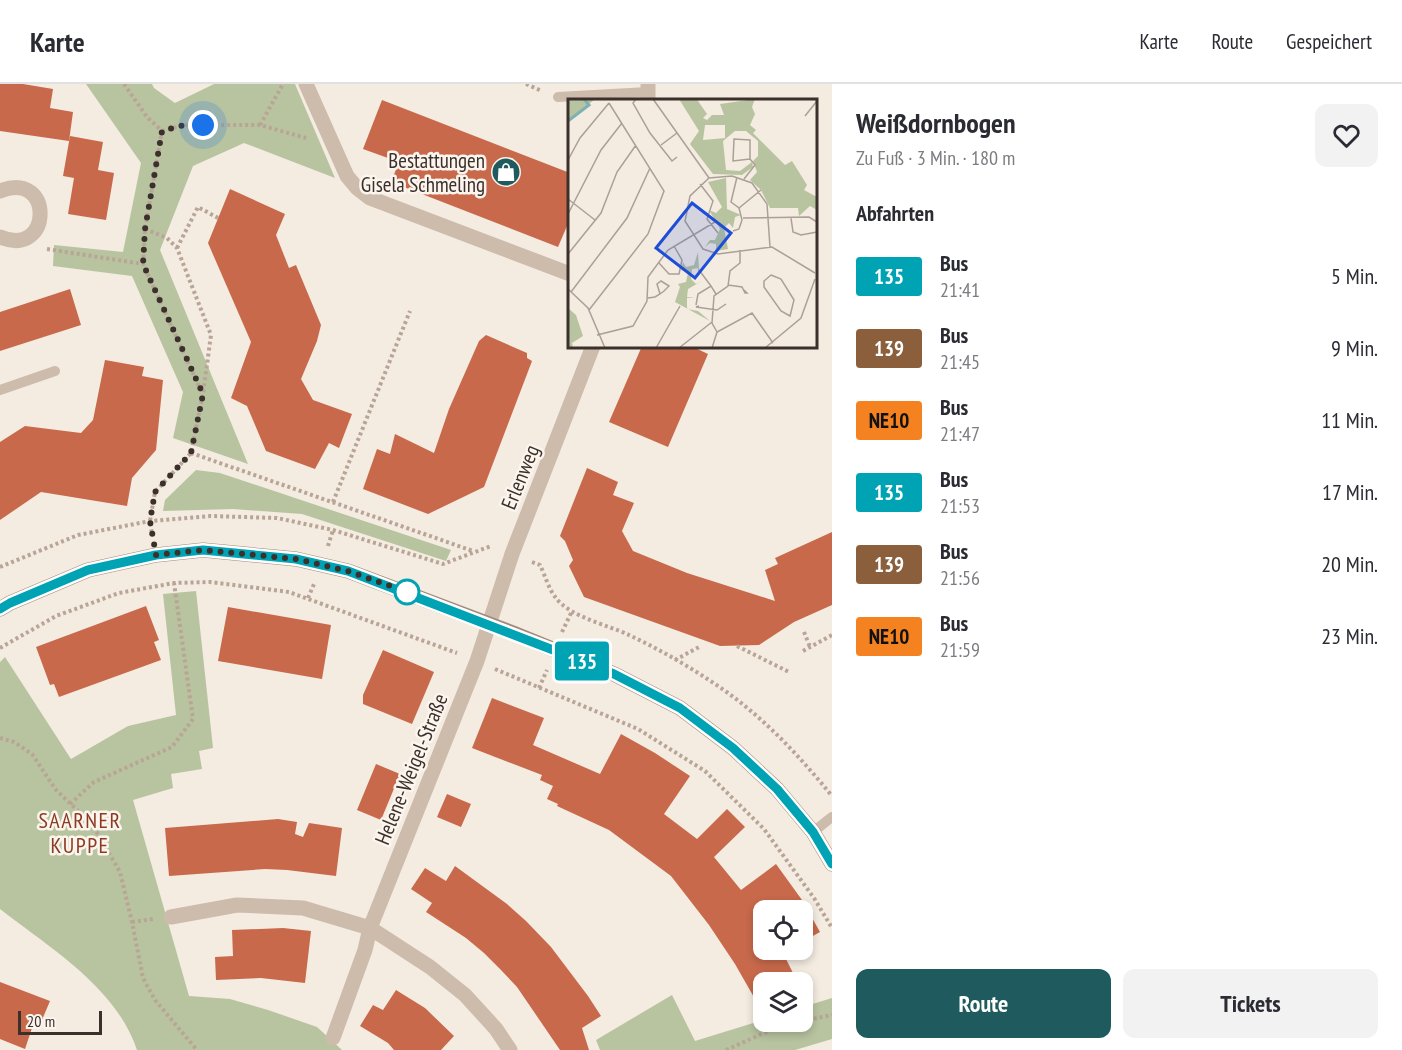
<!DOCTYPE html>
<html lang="de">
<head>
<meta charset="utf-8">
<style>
	:root { --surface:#fff; --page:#f2f2f3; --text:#2b2b33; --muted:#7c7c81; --line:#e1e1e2; --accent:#1f5a5e }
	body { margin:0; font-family:"PT Sans Narrow",sans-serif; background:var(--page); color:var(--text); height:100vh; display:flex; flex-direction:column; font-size:22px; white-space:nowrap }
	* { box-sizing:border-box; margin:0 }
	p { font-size:20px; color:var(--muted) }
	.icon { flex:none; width:33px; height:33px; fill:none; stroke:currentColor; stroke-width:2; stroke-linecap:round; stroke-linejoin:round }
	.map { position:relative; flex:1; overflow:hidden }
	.side { display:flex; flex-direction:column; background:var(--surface); width:570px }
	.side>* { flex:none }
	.badge { padding:0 12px; border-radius:4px; font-size:21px; line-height:39px }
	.controls { position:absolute; left:753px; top:816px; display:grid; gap:12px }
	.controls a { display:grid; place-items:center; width:60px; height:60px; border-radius:12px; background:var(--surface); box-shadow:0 3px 9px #0003; font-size:30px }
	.scale { position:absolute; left:18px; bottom:15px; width:84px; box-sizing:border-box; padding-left:6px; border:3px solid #3b302b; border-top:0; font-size:16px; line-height:21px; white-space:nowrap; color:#3b302b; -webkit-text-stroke:4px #fbf5ee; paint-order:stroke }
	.you { position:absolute; width:30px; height:30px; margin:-15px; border:4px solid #fff; border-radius:50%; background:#1a73e8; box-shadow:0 0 0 9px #1a73e833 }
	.map>.badge { position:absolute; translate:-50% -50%; box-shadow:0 0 0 3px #fff }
	h2 { padding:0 24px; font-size:22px; line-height:54px }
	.round { display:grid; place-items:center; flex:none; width:63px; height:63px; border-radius:12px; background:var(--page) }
	.head { display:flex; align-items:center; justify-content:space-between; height:102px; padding:0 24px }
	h1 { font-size:28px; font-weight:800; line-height:45px }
	.button { display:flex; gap:12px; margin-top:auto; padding:12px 24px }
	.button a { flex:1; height:69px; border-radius:12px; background:var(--accent); color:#fff; font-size:24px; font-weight:800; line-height:69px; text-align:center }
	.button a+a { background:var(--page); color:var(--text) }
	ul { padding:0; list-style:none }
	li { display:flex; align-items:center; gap:18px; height:72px; padding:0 24px }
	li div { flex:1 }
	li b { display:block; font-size:22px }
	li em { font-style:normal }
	li .badge { min-width:66px; font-weight:700; text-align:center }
	header { display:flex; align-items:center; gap:36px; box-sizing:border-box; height:84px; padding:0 30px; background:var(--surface); border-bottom:2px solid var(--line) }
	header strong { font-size:28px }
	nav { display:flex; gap:33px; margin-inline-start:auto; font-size:21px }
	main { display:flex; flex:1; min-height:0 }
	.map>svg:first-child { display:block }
	.green { fill:#b8c4a0 }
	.building { fill:#c8694b }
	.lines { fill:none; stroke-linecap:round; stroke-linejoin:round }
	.path { stroke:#b9a596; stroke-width:4; stroke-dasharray:3 3; stroke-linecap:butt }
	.lane { stroke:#cdbbac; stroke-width:10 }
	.street { stroke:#cdbbac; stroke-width:15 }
	.secondary { stroke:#a18a7d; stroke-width:15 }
	.line-casing { stroke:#fff; stroke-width:14 }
	.line { stroke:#00a3b4; stroke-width:9 }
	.walk { stroke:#3b302b; stroke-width:6; stroke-dasharray:0 10.8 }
	.stop-dot { fill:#fff; stroke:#00a3b4; stroke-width:3 }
	.labels { text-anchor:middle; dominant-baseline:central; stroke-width:5; stroke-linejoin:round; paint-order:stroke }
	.poi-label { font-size:21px; fill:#3b302b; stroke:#fbf5ee; text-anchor:end }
	.street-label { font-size:21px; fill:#3b302b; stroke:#fbf5ee }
	.neighbourhood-label { font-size:22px; letter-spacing:1.5px; fill:#8c3b22; stroke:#fbf5ee }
	.inset-river { fill:none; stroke:#7fb0b2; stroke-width:3 }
	.inset-road { fill:none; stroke:#aaa098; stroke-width:1.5 }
	.view { fill:#1d4ed8; fill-opacity:0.15; stroke:#1d4ed8; stroke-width:3 }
	.inset-edge { fill:none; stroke:#3b302b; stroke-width:3 }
</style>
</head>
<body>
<header>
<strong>Karte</strong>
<nav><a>Karte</a><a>Route</a><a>Gespeichert</a></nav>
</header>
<main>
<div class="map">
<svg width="832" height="966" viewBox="0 0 832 966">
	<rect width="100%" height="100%" fill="#f4ebe1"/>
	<path class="green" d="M86,0h66l2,4 21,15 39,-19h81l40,94 -91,-35 -51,23 -33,84 88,214 -75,-26 10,-46 -51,-116 -79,-10 1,-21 69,7 18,-89z
		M196,386l24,3 231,77 -5,11 -144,-47 -69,-5 -70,2 2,-11z
		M196,507l17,157 -14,3 3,18 -31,5 2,14 -40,12 56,196 41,3 38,11 49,17 25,23h-205c-21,-63 -87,-102 -137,-141v-247l5,-5 66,102 57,-33 48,-11 -13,-121z
		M672,911l23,46 68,-21 1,2h38l1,-15 29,-9v41l-37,11h-195l-4,-10z"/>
	<path class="building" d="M0,0h23l30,5 -3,19 23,4 -4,29 -69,-10z
		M382,16l188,73v46l-12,28 -167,-65 8,-20 -36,-13z
		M70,52l33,6 -5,28 16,3 -8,47 -38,-6 6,-36 -11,-2z
		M230,105l55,25 -9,21 13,33 7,-3 25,60 -4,16 -16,38 12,21 39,14 -13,34 -10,-5 -14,26 -49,-18 -19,-45 -16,-8 20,-56 -43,-99z
		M70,205l11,36 -81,26v-39z
		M486,251l41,18v5l5,3 -48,126 -56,27 -65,-25 14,-40 13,5 5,-20 39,19 15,-44 30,-68z
		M642,262h49l17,8 -40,93 -59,-25z
		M105,276l39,7 -2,9 21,4 -7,70 -24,28 -5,28 -86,-14 -41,28v-78l25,-16 56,7 12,-13z
		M587,384l31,14 -5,13 21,8 -12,28 11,20 54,22 88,28 -10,-31 13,-6 -3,-6 57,-26v73l-38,17 -35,23 -39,1 -136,-49 -15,-31 4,-6 -8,-19 -5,-5z
		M146,522l13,34 -5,2 7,18 -102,37 -5,-13 -4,1 -14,-38z
		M228,523l103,18 -9,54 -104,-18z
		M383,566l51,22 -22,52 -49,-20v-9z
		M492,614l52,20 -11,27 67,29 21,-40 34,19 35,23 -26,38 33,25 30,-30 18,18 -31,30 27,33 35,-26 26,36 18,32 -18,10v-32h-38v40h25l-6,3 11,22 -3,2 3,5h-30v23l-5,1 -24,-42 -26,-39 -38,-49 -62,-46 -52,-24 1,-2 -11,-5 6,-13 -13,-6 2,-5 -70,-27z
		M376,680l24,10 -19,46 -24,-10z
		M447,710l24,10 -10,23 -24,-10z
		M278,735l19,3 -2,12 8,3 6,-14 33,5 -6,48 -49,-6 -22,-1 -96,7 -4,-48z
		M455,782l52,38 19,17 25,26 37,49 13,20 -19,12 7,22h-29l-43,-63 -16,-17 -17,-17 -18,-15 -40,-26 6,-9 -21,-14 14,-21 21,13z
		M283,844l28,3 -6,52 -44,-5 -45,2 -1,-23 18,-1 -1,-26z
		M0,898l50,19 -11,26 -6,-2 -8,24 -25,-10z
		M396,906l29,18 29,28 -13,14h-47l-6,-7 -28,-17 13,-21 10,5z"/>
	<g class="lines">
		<path class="path" d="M124,0l23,33 15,14 -17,98 -2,35
			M526,0l16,7
			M260,41l23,-41
			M162,47l22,-6h76l46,13
			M145,145l22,9 10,10 34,87 -8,59 -12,59 -36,39 -5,29 2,13
			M177,164l21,-41 20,11
			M47,165l96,15 59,129
			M191,369l282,98
			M333,418l77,-191
			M328,462l5,-16
			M532,478l8,3c5,10 9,25 16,33 14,19 52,27 73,37 34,16 68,36 99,58 40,29 73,65 104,103
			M0,483l78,-32 72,-14 60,-5 67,2 56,12 110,34 48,-18
			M308,514l6,-14
			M562,548l10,-21
			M804,548l6,15
			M737,562l52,26
			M0,564l56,-32 63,-23 55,-10 36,-1 79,10 168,61
			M803,567l29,-16
			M675,576l24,-13
			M495,585l143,60 67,42 59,58 50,69 18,30
			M539,604l8,-18
			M0,654l14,4 18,12 24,36 36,34 28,48 12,50 11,56 12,22 42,50
			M70,720l24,-22 78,-35 21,-28 -19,-136
			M132,838l21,-3
			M802,937l30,-6
			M726,966l58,-26 14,-2"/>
		<path class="lane" d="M558,13l90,-5
			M0,306l55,-19
			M813,748l19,-15"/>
		<path class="street" d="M306,0l41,92 10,12 13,10 200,76
			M648,0v16
			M0,107c54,-22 53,68 0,46
			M171,833l66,-12 66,3 67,20 60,39 35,28 31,34 14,21
			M333,954l32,-88 5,-22 107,-267 35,-107 81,-208"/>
		<path class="secondary" d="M0,525l10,-6 78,-33 68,-15 47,-5 93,9 52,12 165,62 101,41 66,34 53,40 44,41 36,43 19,32"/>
	</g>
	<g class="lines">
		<g class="line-casing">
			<path id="line" d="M0,525l10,-6 78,-33 68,-15 47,-5 93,9 52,12 226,87 40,16 66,34 53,40 44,41 36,43 19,32"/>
		</g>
		<use href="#line" class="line"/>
		<path class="walk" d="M203,41h-19l-22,6 -17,98 -2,35 60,130 -12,59 -36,39 -5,29 6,34 47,-5 93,9 52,12 59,21"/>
	</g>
	<defs>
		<g id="shop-disc" transform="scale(1.5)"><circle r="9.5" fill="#1f5a5e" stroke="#fbf5ee"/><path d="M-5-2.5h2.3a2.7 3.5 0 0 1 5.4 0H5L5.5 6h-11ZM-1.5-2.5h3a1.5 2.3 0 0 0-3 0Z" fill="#fff"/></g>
	</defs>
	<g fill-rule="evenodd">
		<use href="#shop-disc" x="506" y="88"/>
	</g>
	<circle class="stop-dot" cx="407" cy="508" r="12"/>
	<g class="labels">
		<g class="poi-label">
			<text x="485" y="76">Bestattungen<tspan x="485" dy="24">Gisela Schmeling</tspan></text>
		</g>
		<g class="street-label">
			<text transform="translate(520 393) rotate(-68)">Erlenweg</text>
			<text transform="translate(411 685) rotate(-68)">Helene-Weigel-Straße</text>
		</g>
		<g class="neighbourhood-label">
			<text x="80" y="736">SAARNER<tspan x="80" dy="25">KUPPE</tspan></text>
		</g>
	</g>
	<g transform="translate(568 15)">
		<rect width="249" height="249" fill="#f4ebe1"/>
		<path d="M0,0h27l-27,22zM111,0h21l-2,2 9,13 -4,4 4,2 5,-5h12l-4,-11 35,-5 -3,8 3,7 -5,11 6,5 -3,3 32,32 7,-4 15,24 -3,5 13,7v13l-7,-4 -11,10 -1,-8h-28l-9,-18 -11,-10 7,-8 -4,-11 5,-5v-15l-12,-10h-11l-12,10 3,29 14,1 12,-9 1,5 -11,8 -29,-1 -23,-30 9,-13zM137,26h20v13l-22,2zM158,79l1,31 14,6 -6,2 -2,11 -4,-5 -5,5 4,21 -12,2v-7l-6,-1 -5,4 5,-7h5l5,-11 -11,-19 7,3 6,-6 -14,-25zM130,153l1,16 -7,1 -1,10 5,5 6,-3 -14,8 -1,8 8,1h-8v11l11,2 12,10 -35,-19 5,-15 -2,-3 8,-2 2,-9 -7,-3 2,-8 3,5 8,-2zM0,209l8,7 7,21 -11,7 1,5h-5z" fill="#b8c4a0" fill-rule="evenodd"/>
		<path class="inset-river" d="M0,22l21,-16 -5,-6"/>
		<path class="inset-road" d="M68,0l-3,4 17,30 22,28 5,-4M85,0l56,79M237,17l12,-15M93,46l16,-12M0,61l12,-22 29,-35M176,80l11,-14 -5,-6v-19l-16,-1 -1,22 17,-2M132,85l13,17 -6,18 11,14M0,100l27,21M171,109l22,-18M0,115l33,-64 21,-27M175,119l66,-1 8,5M223,119l2,14 8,3 16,-3M165,132l6,-2 3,-9 -3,-12 -8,-6 6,-25M202,148l-3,-43 -15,-21 -20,-7 -23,2 -19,18 -5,25 18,28 15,5 54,-7 43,26M0,155l33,-41 16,-41 19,-27M91,164l10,11h10l3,-14 -8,-14M131,174v-3l12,16M203,176l10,4 13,21 -4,16 -9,-5 -17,-24v-6zM160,186l14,2 3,6h2l-3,-3M0,190l20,19 17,40M3,193l56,-74 23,-50M80,199l7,-1 5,-3 4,-3 5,-5 -8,-5 -4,3 3,10M128,206l2,-11 13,-8 5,8M131,207l-3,1 21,3 9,-6M21,211l59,-76 16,-43 -55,-88M149,233l-5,-9 2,-27 14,-10 2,-15 10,-8v-13M29,236l36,-9 14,-25 1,-24 20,-27 47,-28M88,249l24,-42M111,249l33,-26M144,249l5,-16 35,-19 21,30M197,249l36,-30 14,-39"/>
		<path class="view" d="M124,104l39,30 -36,45 -39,-30z"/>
		<rect width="249" height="249" class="inset-edge"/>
	</g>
</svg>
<div class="controls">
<a><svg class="icon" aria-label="locate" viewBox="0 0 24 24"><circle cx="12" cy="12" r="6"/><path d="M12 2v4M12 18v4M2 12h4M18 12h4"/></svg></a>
<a><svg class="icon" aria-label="layers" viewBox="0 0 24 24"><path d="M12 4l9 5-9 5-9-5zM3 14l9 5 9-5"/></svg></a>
</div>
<div class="scale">20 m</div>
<div class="you" style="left:203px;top:41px"></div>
<b class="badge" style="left:582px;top:577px;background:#00a3b4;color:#fff">135</b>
</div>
<section class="side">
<div class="head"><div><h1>Weißdornbogen</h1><p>Zu Fuß · 3 Min. · 180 m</p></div><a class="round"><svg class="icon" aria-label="heart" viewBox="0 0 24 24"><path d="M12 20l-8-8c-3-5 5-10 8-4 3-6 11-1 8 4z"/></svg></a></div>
<h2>Abfahrten</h2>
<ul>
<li><span class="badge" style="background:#00a3b4;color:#fff">135</span><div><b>Bus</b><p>21:41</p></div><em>5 Min.</em></li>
<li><span class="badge" style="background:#8b5e3c;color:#fff">139</span><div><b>Bus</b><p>21:45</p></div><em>9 Min.</em></li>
<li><span class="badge" style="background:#f58220;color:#111">NE10</span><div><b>Bus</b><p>21:47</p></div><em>11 Min.</em></li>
<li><span class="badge" style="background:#00a3b4;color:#fff">135</span><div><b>Bus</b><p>21:53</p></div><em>17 Min.</em></li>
<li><span class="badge" style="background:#8b5e3c;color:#fff">139</span><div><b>Bus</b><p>21:56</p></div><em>20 Min.</em></li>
<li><span class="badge" style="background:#f58220;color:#111">NE10</span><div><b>Bus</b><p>21:59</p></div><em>23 Min.</em></li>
</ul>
<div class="button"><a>Route</a><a>Tickets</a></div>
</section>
</main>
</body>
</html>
